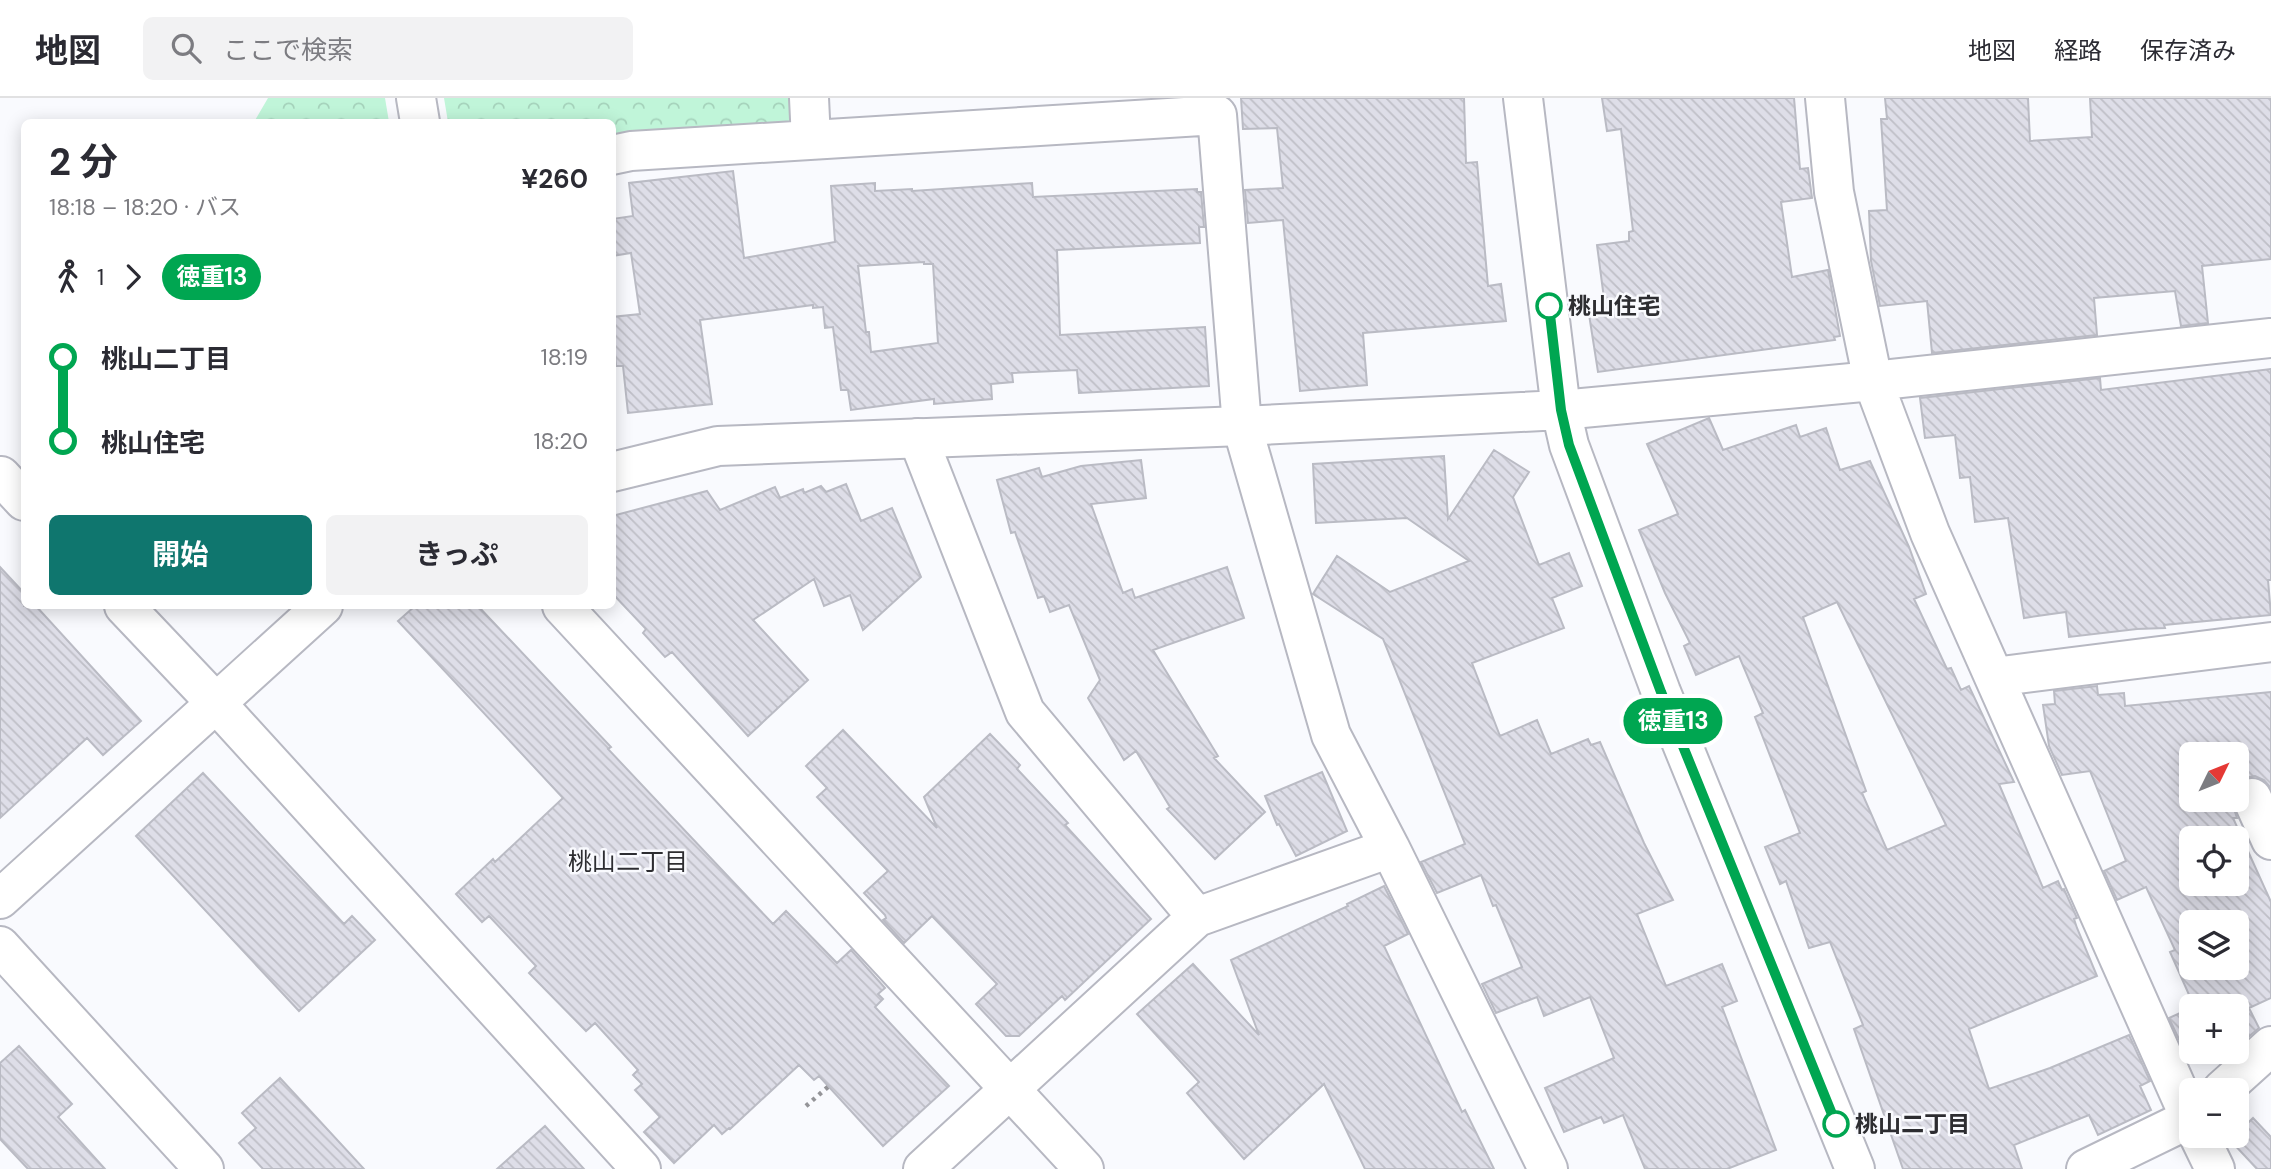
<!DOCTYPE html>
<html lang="ja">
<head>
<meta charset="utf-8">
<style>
	:root { --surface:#fff; --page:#f2f2f3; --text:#2b2b33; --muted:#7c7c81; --line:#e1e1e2; --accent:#0f766e }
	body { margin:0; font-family:"DM Sans","Noto Sans JP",sans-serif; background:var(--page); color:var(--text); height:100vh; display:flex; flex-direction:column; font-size:26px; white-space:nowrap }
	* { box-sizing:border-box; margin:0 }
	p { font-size:23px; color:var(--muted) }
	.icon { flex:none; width:38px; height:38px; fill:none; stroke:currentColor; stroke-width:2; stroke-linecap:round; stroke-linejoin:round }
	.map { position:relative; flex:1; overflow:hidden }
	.panel { position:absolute; left:21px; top:21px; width:595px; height:490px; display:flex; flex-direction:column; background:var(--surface); border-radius:10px; box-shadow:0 4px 18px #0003 }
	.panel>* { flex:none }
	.badge { padding:0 14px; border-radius:23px; font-size:24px; line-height:46px }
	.needle { width:46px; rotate:47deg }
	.tools { position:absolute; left:2179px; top:644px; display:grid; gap:14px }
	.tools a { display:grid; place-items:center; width:70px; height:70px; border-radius:10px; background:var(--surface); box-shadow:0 4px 18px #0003; font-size:35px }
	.map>.badge { position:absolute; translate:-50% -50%; box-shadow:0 0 0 4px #fff }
	.legs { display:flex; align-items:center; gap:10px; height:77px; padding:0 28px; font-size:23px }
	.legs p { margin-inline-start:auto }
	.summary { display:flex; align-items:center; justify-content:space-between; height:119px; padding:0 28px }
	h1 { font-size:38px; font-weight:700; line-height:52px }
	.cta { display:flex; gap:14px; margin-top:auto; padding:14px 28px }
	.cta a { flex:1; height:80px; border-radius:10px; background:var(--accent); color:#fff; font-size:28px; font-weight:700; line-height:80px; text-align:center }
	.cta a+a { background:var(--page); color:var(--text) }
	ul { padding:0 28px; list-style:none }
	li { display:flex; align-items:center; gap:24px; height:84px; font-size:26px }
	li i { display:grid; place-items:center; width:10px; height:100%; margin:0 9px; background:currentColor }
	li i::after { content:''; width:18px; height:18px; margin:-9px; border:5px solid; border-radius:50%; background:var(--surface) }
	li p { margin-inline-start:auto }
	li:first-child i { background:linear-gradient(#0000 50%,currentColor 0) }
	li:last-child i { background:linear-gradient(currentColor 50%,#0000 0) }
	header { display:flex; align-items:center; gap:42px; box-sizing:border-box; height:98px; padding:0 35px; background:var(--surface); border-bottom:2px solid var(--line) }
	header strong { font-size:33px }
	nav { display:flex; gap:38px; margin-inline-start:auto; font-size:24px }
	.search { width:490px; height:63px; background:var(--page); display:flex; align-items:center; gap:18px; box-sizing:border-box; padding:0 24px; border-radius:10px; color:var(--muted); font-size:26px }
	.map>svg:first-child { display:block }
	.park { fill:url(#park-crowns) }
	.building { fill:url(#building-back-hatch); stroke:#babbc4; stroke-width:2; fill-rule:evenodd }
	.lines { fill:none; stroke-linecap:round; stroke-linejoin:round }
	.minor-casing { stroke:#b7b8c2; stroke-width:42 }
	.tertiary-casing { stroke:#b7b8c2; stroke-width:42 }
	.path { stroke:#949498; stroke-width:4.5; stroke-dasharray:3.5 5; stroke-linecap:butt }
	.minor { stroke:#fff; stroke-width:38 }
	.tertiary { stroke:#fff; stroke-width:38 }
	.line-1-casing { stroke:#fff; stroke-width:16 }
	.line-1 { stroke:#00a651; stroke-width:10 }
	.stop-1-dot { fill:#fff; stroke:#00a651; stroke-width:3.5 }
	.labels { text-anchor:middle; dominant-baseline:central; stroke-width:5; stroke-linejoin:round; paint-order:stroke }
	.stop-label { font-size:23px; font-weight:bold; fill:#2d2d31; stroke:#f9fafe; text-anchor:start }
	.neighbourhood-label { font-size:24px; fill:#2d2d31; stroke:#f9fafe }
</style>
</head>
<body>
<header>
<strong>地図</strong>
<div class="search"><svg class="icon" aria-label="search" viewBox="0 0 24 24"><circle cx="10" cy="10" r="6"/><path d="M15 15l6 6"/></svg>ここで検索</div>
<nav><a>地図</a><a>経路</a><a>保存済み</a></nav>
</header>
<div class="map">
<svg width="2271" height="1071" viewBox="0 0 2271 1071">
	<defs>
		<pattern id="park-crowns" width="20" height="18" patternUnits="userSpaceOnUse" patternTransform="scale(1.75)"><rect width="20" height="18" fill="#c0f5d9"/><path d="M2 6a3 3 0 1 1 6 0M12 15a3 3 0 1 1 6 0" fill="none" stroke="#a5d2bb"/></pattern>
		<pattern id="building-back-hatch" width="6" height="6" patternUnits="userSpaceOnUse" patternTransform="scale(1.75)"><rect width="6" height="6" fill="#dedee8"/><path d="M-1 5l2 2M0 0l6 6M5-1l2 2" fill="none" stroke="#bfbfc7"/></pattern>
	</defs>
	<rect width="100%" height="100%" fill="#f9fafe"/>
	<path class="park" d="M268,0h117l4,24h-135z
		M444,0h356v3l-12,24 -175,12 -1,-15h-164z"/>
	<path class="building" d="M1241,0h223l2,65 11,-1 11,124 13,-2 5,37 -143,12 4,52 -67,6 -17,-171 -35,3 -3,-33 38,-2 -6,-60 -34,1z
		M1602,0h192l6,71 8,-1 4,30 -31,4 11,75 36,-7 12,66 -6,1 1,3 -237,32 -10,-64 17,-2 -8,-61 32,-4v-9l4,-1 -12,-102 -14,2z
		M1885,0h143l2,43 62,-4 -2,-39h181v161l-69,7 6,57 -27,3 -6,-35 -81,7 3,37 -165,18 -5,-52 -47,5 -9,-45 -2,-50 18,-1 -6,-91h6z
		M733,73l11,87 91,-16 -4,-56 44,-3v8l37,-2v2l120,-8 1,14 164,-8v3h4l3,35h-5l1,16 -143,7 3,85 145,-8 4,59 -130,7 -2,-23 -65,3 1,9 -22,2 1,15 -58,5v-5l-83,11 -3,-20h-7l-8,-63 -8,1 -2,-21 -10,1v-3l-113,15 12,84 -84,9 -5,-47h-7l-4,-49 28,-3 -9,-61 -19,3v-37l21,-3 -4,-33zM924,164v2h9l5,79 -67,9 -2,-20h-3l-8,-66z
		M2271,271v211h-3l3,35 -107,10 1,3 -28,1 -68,8 -3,-25 -42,6 -16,-100 -33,4 -5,-45 -10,1 -5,-43 -30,3 -5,-40 180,-20 1,12z
		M1709,320l14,32 73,-25 4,12 26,-9 14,42 30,-9 39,86 17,47 -12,5 33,70 4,-1 10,22 8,-4 45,96 -15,2 44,104 15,-7 4,9 2,-1 13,29 -3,1 3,9 20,48 -128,53 20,60 61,-21 79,-33 21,46 -10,5 11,24 -53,25 -9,-20 -75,30 8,24h-119l-49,-140 9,-4 -33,-83 -21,6 -23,-67 -6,3 -15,-37 35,-14 -45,-116 8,-4 -24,-57 -43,19 -12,-29 6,-3 -25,-50 -26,-63 39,-16 -31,-70zM1837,504l109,223 -59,25 -25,-57 4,-2 -63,-174z
		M1494,352l35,22 -16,25 26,68 30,-12 13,33 -30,12 12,30 -92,35 28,73 37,-16 14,34 37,-15 3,6 9,-3 44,101 29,57 -36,14 29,72 56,-22 15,37 -15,6 54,143 -49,19h-82l-22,-54 -19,8 -3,-6 -37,15 -19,-44 69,-30 -24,-61 -46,19 -7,-19 -41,16 -14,-29 40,-17 -26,-62 -3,1 -12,-31 -44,18 -16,-31 44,-18 -82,-205 -70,-45 24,-38 53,36 79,-31 -62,-43 -91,5 -3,-59 131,-8 4,63z
		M1141,362l5,38 -55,6 32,89 9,-4 3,9 92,-31 17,51 -91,32 65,106 -4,2 51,54 -50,47 -48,-50 3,-2 -34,-56 -12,9 -36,-62 12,-18 -31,-75 -19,7 -6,-16 -6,2 -23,-66 -4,1 -14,-53 42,-12 3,9 39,-11z
		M846,386l15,37 31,-13 29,69 -58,53 -13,-35 -26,11 -10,-27 -61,41 55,60 -60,56 -76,-84 -7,5 -22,-24 3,-4 -34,-36v-77l95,-25 13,19 55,-23 5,11 23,-9 1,4 17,-7 5,6z
		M0,469l24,26v13h12l105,115 -38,34 -16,-17 -87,80z
		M415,508h63l133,141 -3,2 165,175 13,-13 51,52 14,-13 34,38 -7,6 5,5 -8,8 74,79 -66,60 -64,-70 -5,4 -15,-15 -69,64 -1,-1 -7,6 -8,-9 -40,38 -30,-31 16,-15 -25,-27 7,-6 -9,-9 5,-5 -43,-47 -9,8 -57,-58 7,-7 -47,-50 -7,6 -26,-28 37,-35 2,3 68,-64 -165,-177z
		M2097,588l1,9 26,-2 1,13 146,-14v96l-7,-8 -9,-4 -11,2 -8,5v-29h-45v46h40l6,18h-4l38,84v96l-22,10 10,20 -13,11 -10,4v-37h-42l-24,-54 5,-2 -29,-63 -29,13 -13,-29 22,-10 -36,-90 -28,4 -13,-29 -6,-41 12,-1 -1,-13zM2191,740h45v46h-45zM2191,824h45v46h-45z
		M843,632l94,98 -13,-31 66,-63 30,31 -3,4 51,54 -3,2 86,94 -86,81 -3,-4 -43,40h-13l-30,-32 21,-20 -65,-68 -28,27 -21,-23 3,-2 -1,-3 -21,-22 24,-22 -71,-74 10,-9 -21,-22z
		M1322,674l25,59 -51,25 -17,-32 -2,1 -12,-29z
		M203,675l141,151 8,-8 23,24 -76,71 -163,-175z
		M1384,788l24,48 -24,12 78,166 3,-2 29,59h-129l-41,-85 -80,75 -57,-66 12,-11 -62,-68 56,-50 66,71 -28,-75 117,-54 -1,-2z
		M2191,910v44h26l-14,6 -2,-3 -12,6 -20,-43z
		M19,948l53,58 -14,13 47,52h-77l-28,-30v-76z
		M280,980l84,91h-101l-24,-26 17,-15 -14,-15z
		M2253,1020l18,19v32h-14l-27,-29z
		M545,1028l39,43h-87z"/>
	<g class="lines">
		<g class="minor-casing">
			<path id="minor" d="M416,0l4,24
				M809,0l2,42
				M1825,0l9,94 39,189 57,152 261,587
				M612,57l19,-4 586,-36 25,311 89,309 59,113 158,321
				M1561,312l312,-29 398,-43
				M918,340l107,274 172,205
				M1,378l23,25
				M124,508l92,97 425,466
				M562,508l522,563
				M1994,579l277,-35
				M2252,700l19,42
				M0,848l204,223
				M2222,992l49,-44
				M2199,1038l16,33
				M923,1071l274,-252 193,-69
				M2086,1071l105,-51"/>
		</g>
		<g class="tertiary-casing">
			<path id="tertiary" d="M1523,0l38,312 8,35 92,247 194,477
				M612,374l106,-26 524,-20 319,-16
				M0,801l323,-293"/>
		</g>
		<path class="path" d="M806,1008l23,-20"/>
		<use href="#minor" class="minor"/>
		<use href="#tertiary" class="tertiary"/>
	</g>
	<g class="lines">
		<g class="line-1-casing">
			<path id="line-1" d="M1549,208l12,104 8,35 92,247 175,432"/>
		</g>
		<use href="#line-1" class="line-1"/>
	</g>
	<g class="stop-1-dot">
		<circle cx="1549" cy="208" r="12"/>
		<circle cx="1836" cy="1026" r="12"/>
	</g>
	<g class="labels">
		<g class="stop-label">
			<text x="1568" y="208">桃山住宅</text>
			<text x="1855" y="1026">桃山二丁目</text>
		</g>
		<g class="neighbourhood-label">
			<text x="628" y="763">桃山二丁目</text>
		</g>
	</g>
</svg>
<div class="tools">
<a><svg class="needle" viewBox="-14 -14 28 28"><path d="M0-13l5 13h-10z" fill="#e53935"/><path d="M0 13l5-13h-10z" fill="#7c7c81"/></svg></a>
<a><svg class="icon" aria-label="locate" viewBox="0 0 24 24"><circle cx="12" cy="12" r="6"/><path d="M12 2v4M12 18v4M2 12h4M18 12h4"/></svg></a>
<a><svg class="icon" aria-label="layers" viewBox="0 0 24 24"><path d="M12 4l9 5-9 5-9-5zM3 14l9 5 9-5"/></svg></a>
<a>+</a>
<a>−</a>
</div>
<b class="badge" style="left:1673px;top:623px;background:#00a651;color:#fff">徳重13</b>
<section class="panel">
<div class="summary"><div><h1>2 分</h1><p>18:18 – 18:20 · バス</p></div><b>¥260</b></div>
<div class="legs"><svg class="icon" aria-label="walk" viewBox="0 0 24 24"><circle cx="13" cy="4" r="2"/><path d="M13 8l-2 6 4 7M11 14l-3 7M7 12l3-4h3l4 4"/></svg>1<svg class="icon" aria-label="forward" viewBox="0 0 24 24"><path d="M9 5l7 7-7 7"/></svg><b class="badge" style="background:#00a651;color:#fff">徳重13</b></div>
<ul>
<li><i style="color:#00a651"></i><b>桃山二丁目</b><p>18:19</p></li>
<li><i style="color:#00a651"></i><b>桃山住宅</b><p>18:20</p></li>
</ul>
<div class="cta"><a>開始</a><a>きっぷ</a></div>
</section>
</div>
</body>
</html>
